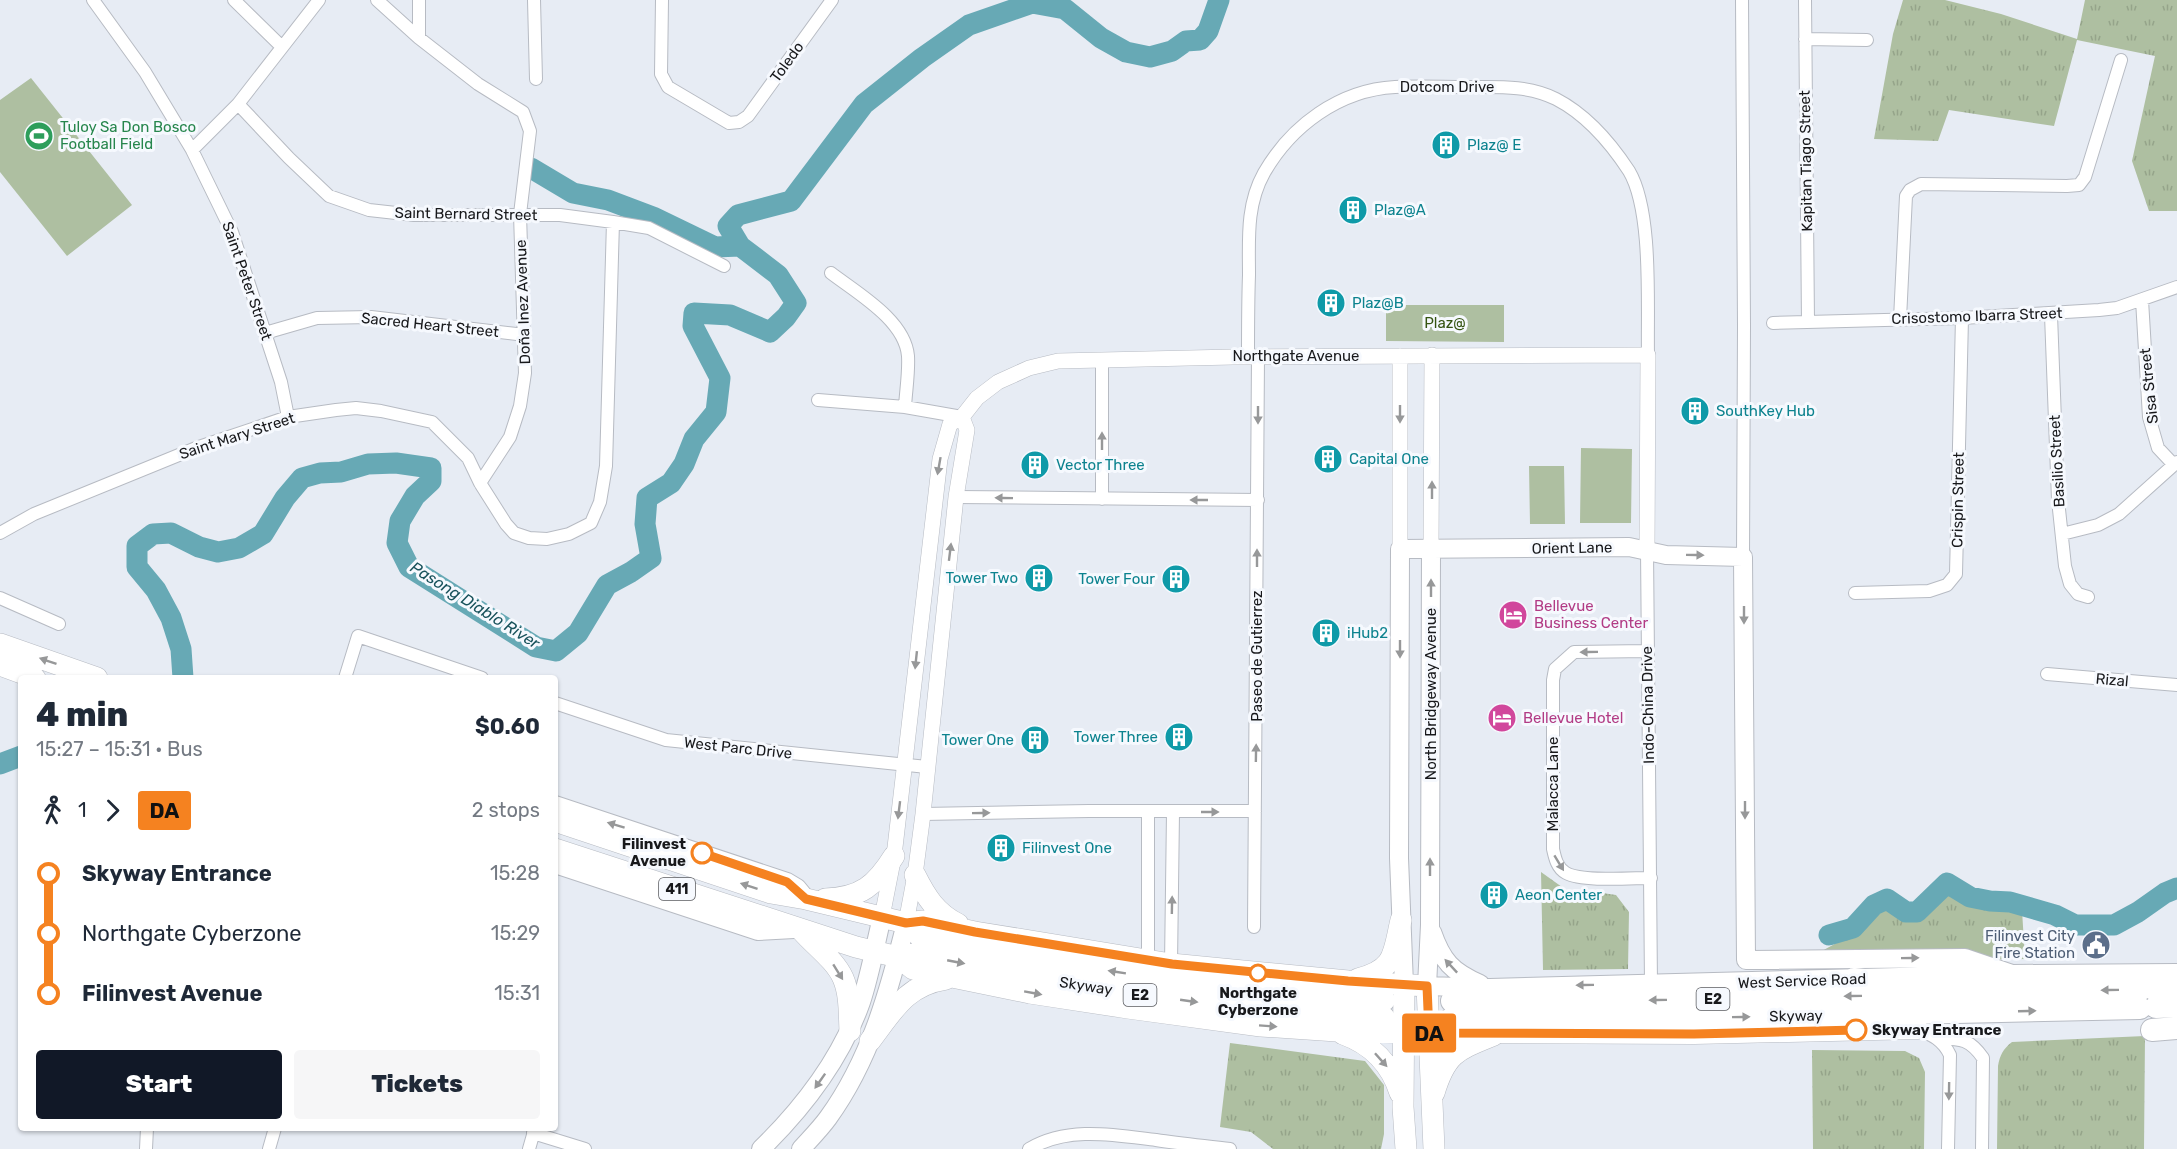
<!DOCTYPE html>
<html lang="en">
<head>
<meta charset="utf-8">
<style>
	:root { --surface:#fff; --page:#f6f6f7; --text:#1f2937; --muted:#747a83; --accent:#111827 }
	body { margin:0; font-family:Rubik,sans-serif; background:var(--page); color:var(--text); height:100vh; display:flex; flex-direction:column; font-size:22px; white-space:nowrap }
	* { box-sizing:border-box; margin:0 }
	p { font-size:20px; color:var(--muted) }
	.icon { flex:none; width:33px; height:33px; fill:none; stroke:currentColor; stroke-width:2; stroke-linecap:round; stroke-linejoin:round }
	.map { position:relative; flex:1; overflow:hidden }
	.details { position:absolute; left:18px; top:675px; width:540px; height:456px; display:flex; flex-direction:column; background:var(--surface); border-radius:6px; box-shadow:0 2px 4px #0004 }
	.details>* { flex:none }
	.badge { padding:0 12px; border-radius:4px; font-size:21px; line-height:39px }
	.map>.badge { position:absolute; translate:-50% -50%; box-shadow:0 0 0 3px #fff }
	.legs { display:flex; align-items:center; gap:9px; height:66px; padding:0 18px; font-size:20px }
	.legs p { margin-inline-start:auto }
	.overview { display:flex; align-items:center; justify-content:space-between; height:102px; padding:0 18px }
	h1 { font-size:33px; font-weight:800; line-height:45px }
	.cta { display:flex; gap:12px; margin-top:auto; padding:12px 18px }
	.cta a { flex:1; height:69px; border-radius:6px; background:var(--accent); color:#fff; font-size:24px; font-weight:800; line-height:69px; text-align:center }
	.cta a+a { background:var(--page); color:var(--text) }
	ul { padding:0 18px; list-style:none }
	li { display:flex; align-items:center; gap:21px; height:60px; font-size:22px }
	li i { display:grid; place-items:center; width:9px; height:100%; margin:0 8px; background:currentColor }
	li i::after { content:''; width:15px; height:15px; margin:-8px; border:4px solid; border-radius:50%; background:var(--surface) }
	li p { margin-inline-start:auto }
	li:first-child i { background:linear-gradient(#0000 50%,currentColor 0) }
	li:last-child i { background:linear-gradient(currentColor 50%,#0000 0) }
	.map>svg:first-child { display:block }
	.grass { fill:url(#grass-tufts) }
	.park { fill:#aebfa1 }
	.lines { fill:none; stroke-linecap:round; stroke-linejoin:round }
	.river { stroke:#67a9b5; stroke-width:21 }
	.minor-casing { stroke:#b7bbc3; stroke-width:14 }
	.tertiary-casing { stroke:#b7bbc3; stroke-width:16 }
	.secondary-casing { stroke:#b7bbc3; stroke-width:20 }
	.primary-casing { stroke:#b7bbc3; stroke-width:21 }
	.trunk-casing { stroke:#b7bbc3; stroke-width:22 }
	.motorway-casing { stroke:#b7bbc3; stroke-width:24 }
	.minor { stroke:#fff; stroke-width:12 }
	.tertiary { stroke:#fff; stroke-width:15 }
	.secondary { stroke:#fff; stroke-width:18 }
	.primary { stroke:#fff; stroke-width:20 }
	.trunk { stroke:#fff; stroke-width:21 }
	.motorway { stroke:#fff; stroke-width:22 }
	.oneway { fill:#979899 }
	.line-1-casing { stroke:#fff; stroke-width:14 }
	.line-1 { stroke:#f58220; stroke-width:9 }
	.stop-1-dot { fill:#fff; stroke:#f58220; stroke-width:3 }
	.labels { text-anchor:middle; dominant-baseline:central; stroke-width:6; stroke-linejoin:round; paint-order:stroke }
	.shield { fill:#f6f9fe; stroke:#5b5c60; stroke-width:1.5 }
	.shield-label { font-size:14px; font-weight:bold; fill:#18191c }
	.street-label { font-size:15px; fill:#18191c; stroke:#f6f9fe }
	.leisure-label { font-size:15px; fill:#27864d; stroke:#f6f9fe; text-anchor:start }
	.culture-label { font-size:15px; fill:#0d838f; stroke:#f6f9fe; text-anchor:start }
	.park-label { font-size:15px; fill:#355411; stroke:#f6f9fe }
	.hotel-label { font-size:15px; fill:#b23c85; stroke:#f6f9fe; text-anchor:start }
	.stop-label { font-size:15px; font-weight:bold; fill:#18191c; stroke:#f6f9fe; text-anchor:end }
	.service-label { font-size:15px; fill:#4e5e75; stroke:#f6f9fe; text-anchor:end }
	.water-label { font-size:16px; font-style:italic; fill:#19535c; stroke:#f6f9fe }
</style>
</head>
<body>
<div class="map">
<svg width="2177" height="1149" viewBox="0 0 2177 1149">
	<defs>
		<pattern id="grass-tufts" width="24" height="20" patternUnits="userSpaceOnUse" patternTransform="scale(1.5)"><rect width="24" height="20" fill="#aebfa1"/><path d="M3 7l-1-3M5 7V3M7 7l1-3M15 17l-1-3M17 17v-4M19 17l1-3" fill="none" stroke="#95a48a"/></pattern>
	</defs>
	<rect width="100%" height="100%" fill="#e7ecf4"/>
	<path class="grass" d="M1903,0h42l56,14 76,25 8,-39h92v211h-28l-17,-50 23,-105 -78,-16 -23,86 -105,-16 -11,31 -64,-2 19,-105z
		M1541,872l28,20 20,-1 27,4 13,17 -1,57 -85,1z
		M1948,886l23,17 51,7 3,49 -216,2 -59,-10 70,1 33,-18 30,-31 24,12h15z
		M2145,1036l-1,113h-147l1,-83c2,-11 5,-17 14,-24z
		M1230,1043l135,18 19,24v49l-3,15h-108l-22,-17 -31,-5z
		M1812,1050l93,1 14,7 6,14 -1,77h-111z"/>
	<path class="park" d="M31,78l101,127 -65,51 -67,-84v-72z
		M1386,305h118v37l-118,-1z
		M1581,448l51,1 -1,74h-51z
		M1529,466h35l1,58h-35z"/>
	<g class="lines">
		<path class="river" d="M531,168l42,25 35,7 45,17 62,30 25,-1
			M183,678l-2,-29 -10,-31 -15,-28 -19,-23v-21l16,-12 18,-1 28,14 19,5 21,-4 24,-14 22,-36 17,-20 18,-5 21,-1 27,-8 28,-1 35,5v13l-16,15 -15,25 -3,22 12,24 127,80 20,4 22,-18 29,-48 24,-13 20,-14 -6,-34 2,-26 24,-15 13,-19 10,-25 22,-27 4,-34 -27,-52 1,-13 36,2 40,17 16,-15 10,-14 -18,-28 -38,-29 -12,-20 10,-11 53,-14 73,-97 58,-46 47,-33 63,-22 33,6 36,29 25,14 24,5 22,-6 14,-10 14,-1 8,-9 11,-31
			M0,764l21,-8
			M1829,935l24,-7 21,-23 13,-6 19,13h11l30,-29 23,14 20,4 20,1 45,13 20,10h39l24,-13 27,-19 12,-5"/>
		<g class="minor-casing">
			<path id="minor" d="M93,0l52,72 47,78 40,82 49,150 7,35
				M234,0l48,47
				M377,0l42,38 59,46 45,28 7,19 -10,83 5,159 -5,33 -10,31 -30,46
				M534,0l2,79
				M662,0l-1,74 7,13 61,36 10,-1 9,-6 84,-116
				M1742,0l2,326 -1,231
				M1805,0l3,322
				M419,38v-38
				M1805,39l62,1
				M238,104l51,54 40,38 40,14 45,5h146l53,7 36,6 75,38
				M192,150l46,-46 81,-104
				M831,273c26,20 74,47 77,83 1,16 -2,34 -3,51
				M2142,300l7,117 9,31 16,17
				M2051,315l7,185 7,66 5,18 8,10 10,3
				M1900,319l6,-123 4,-6 11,-6 146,2 12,-1 6,-8 36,-117
				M1773,323l189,-5 137,-8 18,-2 60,-21
				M265,333l52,-15 54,-1 154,18
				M1248,357c0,-27 0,-55 1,-82 0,-35 -3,-70 15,-102 27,-47 75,-83 131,-86 24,-1 48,0 72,0 31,0 61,-2 89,12 31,16 54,43 73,72 24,40 18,136 19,184
				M818,400l87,7 57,10
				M956,497l302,3
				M1102,499v-139
				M0,533l34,-19 162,-66 92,-31 48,-7 20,-2 25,3 51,11 36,36 12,25 26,41 8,9 15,5 18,1 22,-5 22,-11 9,-21 6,-36 7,-244
				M2062,534l36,-9 21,-11 58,-52
				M1647,550l4,434
				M1855,593l74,-2 18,-6 9,-11 6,-256
				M0,598l59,26
				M1647,651l-73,1 -19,17 -2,11v169c2,9 4,19 13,24 16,9 66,5 85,5
				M2047,674l130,11
				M345,678l13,-42 124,42
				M555,703l111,37 261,27
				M1148,812v148
				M923,814l166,-3h166
				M1254,927l4,-570
				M1171,964l2,-152
				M1918,1029c14,6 25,11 32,26l-2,94
				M1937,1038c23,1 32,0 46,20l-1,91
				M533,1133l52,16
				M146,1149l1,-21
				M269,1149l6,-21
				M529,1149l6,-21
				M1029,1149c39,-23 85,-14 127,-9 25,4 50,6 74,9"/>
		</g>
		<g class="tertiary-casing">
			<path id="tertiary" d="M1400,356v193
				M1431,549l1,-194
				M882,917l12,-61 46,-397 10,-35 12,-7 15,-19 21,-16 31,-14 29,-7 175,-4 415,-2 -1,195
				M906,923l9,-48 8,-61 33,-317 11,-67 -5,-13"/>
		</g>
		<g class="secondary-casing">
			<path id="secondary" d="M1431,549l-1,376 -3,61 63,2 522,-14 165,-1
				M555,805l232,77 10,6 9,11
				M555,864l203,67 36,-2
				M1432,932c10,29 20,40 48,52
				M1404,985l-5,-127 1,-309 229,-2 37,8 77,2 3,403 219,-2 47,16
				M761,1149c43,-42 80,-90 100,-147 9,-27 14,-56 21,-85
				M801,1149c9,-10 19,-20 27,-31 42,-58 61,-126 78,-195"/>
		</g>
		<g class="primary-casing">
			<path id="primary" d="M1429,1033l265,1 224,-5"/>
		</g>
		<g class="trunk-casing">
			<path id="trunk" d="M0,644l97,34
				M0,665l35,13
				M555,821l216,72 35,6 100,24 17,-2 52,11 196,32 177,17 79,5 7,163
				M555,849l301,98 42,10 15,12 117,24 98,15 133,18 76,5 92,2
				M915,875c11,22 21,38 43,49
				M825,899c36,-1 51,-14 69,-43
				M802,931c13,15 33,29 41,47 7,16 6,35 7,53
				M1358,979c38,-10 35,-25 43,-59
				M1404,985l-1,122 3,42
				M1343,1034c28,10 48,30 57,59
				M870,1041c23,-30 36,-56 76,-62
				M1434,1093c12,-40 23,-43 60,-58"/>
		</g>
		<g class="motorway-casing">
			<path id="motorway" d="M906,923l14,13c100,19 200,40 301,52 54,6 109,9 163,12
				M898,957l18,-3 124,24 88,15 94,13 162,12
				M1854,979l40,4
				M2155,990l22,-4
				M1452,1001h136l552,-11
				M2156,1007l21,-1
				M1451,1019l141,1 548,-12
				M2152,1030l25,-2"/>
		</g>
		<use href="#minor" class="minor"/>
		<use href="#tertiary" class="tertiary"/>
		<use href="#secondary" class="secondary"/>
		<use href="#primary" class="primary"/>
		<use href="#trunk" class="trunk"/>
		<use href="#motorway" class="motorway"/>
	</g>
	<defs><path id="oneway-solid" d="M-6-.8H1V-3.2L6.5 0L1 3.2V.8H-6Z" transform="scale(1.5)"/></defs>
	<g class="oneway">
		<use href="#oneway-solid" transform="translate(1400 414) rotate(90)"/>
		<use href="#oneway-solid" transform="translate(1258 415) rotate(90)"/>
		<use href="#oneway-solid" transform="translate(1102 441) rotate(-90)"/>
		<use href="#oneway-solid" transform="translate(939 466) rotate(100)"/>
		<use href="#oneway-solid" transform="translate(1432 490) rotate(-90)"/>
		<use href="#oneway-solid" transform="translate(1004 498) rotate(-179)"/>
		<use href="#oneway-solid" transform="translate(1199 500) rotate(-180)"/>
		<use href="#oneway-solid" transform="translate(950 552) rotate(-83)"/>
		<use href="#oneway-solid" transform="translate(1695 555) rotate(1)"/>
		<use href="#oneway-solid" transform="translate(1257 558) rotate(-90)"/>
		<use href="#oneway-solid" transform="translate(1431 588) rotate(-90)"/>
		<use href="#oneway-solid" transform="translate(1744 615) rotate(90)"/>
		<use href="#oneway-solid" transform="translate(1400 649) rotate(90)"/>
		<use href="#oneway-solid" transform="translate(1589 652) rotate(179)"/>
		<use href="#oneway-solid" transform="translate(916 660) rotate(96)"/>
		<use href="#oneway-solid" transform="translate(48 661) rotate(-161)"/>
		<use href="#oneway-solid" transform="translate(1256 753) rotate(-89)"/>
		<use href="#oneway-solid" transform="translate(899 810) rotate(97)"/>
		<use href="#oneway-solid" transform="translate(1745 810) rotate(90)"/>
		<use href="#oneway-solid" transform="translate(1210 812)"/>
		<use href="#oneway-solid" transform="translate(981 813) rotate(-1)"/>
		<use href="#oneway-solid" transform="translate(616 825) rotate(-163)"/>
		<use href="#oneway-solid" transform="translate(1559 863) rotate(59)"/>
		<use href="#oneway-solid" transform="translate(1430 867) rotate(-90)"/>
		<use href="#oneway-solid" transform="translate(749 886) rotate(-162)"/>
		<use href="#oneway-solid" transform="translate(1172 905) rotate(-89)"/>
		<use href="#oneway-solid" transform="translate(1910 958) rotate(-1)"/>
		<use href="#oneway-solid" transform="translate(956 962) rotate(11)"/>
		<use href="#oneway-solid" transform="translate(1451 966) rotate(-133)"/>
		<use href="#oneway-solid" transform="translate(838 972) rotate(58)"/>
		<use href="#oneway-solid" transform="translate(1117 972) rotate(-171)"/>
		<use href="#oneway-solid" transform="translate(1585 985) rotate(179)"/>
		<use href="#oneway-solid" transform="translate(2110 990) rotate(179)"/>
		<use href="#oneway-solid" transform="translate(1033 993) rotate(10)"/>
		<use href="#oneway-solid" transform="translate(1853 996) rotate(179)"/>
		<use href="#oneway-solid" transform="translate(1658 1000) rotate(179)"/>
		<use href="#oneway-solid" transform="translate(1189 1001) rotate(8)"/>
		<use href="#oneway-solid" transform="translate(2027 1011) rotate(-2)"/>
		<use href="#oneway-solid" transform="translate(1741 1017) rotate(-1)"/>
		<use href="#oneway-solid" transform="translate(1268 1026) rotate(4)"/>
		<use href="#oneway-solid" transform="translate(1381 1060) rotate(48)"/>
		<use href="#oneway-solid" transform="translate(820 1081) rotate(125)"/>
		<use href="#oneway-solid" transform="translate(1949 1091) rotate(91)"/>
	</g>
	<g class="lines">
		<g class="line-1-casing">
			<path id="line-1" d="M702,853l85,29 19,17 100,24 17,-2 52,11 197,32 176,17 79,5 2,47 265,1 162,-4"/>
		</g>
		<use href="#line-1" class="line-1"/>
	</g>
	<defs>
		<g id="stadium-disc" transform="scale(1.5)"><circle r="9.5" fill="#2e9e5b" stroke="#f6f9fe"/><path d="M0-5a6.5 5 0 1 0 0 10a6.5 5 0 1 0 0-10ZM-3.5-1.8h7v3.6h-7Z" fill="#fff"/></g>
		<g id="building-disc" transform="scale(1.5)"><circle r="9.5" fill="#0f9aa8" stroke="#f6f9fe"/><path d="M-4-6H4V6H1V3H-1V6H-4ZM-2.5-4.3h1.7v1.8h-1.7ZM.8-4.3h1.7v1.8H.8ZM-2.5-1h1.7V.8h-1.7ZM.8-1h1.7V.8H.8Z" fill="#fff"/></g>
		<g id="hotel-disc" transform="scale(1.5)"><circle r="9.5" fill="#d1479c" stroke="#f6f9fe"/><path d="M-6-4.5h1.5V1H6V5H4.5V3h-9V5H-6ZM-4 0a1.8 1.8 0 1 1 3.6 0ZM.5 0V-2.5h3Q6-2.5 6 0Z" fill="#fff"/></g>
		<g id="civic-disc" transform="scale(1.5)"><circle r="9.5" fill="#5c6f8a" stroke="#f6f9fe"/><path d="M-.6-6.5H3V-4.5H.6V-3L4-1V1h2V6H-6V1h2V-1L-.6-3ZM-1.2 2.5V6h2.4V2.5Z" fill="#fff"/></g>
	</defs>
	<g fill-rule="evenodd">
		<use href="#stadium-disc" x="39" y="136"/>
		<use href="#building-disc" x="1446" y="145"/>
		<use href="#building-disc" x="1353" y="210"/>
		<use href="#building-disc" x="1331" y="303"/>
		<use href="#building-disc" x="1695" y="411"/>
		<use href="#building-disc" x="1328" y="459"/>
		<use href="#building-disc" x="1035" y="465"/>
		<use href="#building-disc" x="1039" y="578"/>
		<use href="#building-disc" x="1176" y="579"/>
		<use href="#hotel-disc" x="1513" y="615"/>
		<use href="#building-disc" x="1326" y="633"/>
		<use href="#hotel-disc" x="1502" y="718"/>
		<use href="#building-disc" x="1179" y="737"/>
		<use href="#building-disc" x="1035" y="740"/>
		<use href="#building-disc" x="1001" y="848"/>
		<use href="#building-disc" x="1494" y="895"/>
		<use href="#civic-disc" x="2096" y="945"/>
	</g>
	<g class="stop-1-dot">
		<circle cx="702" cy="853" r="10"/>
		<circle cx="1258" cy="973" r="8"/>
		<circle cx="1856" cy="1030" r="10"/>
	</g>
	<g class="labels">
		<g class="shield">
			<rect x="659" y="878" width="36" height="22" rx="4.5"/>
			<rect x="1123.5" y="984" width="33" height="22" rx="4.5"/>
			<rect x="1696.5" y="988" width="33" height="22" rx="4.5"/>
		</g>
		<g class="shield-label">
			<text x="677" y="889">411</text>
			<text x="1140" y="995">E2</text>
			<text x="1713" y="999">E2</text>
		</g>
		<g class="street-label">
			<text transform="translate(787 62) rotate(-54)">Toledo</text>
			<text x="1447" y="87">Dotcom Drive</text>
			<text transform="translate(1806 161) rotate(-91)">Kapitan Tiago Street</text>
			<text transform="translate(466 214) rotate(1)">Saint Bernard Street</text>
			<text transform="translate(247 281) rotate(71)">Saint Peter Street</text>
			<text transform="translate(523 302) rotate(-92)">Doña Inez Avenue</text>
			<text transform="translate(1977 316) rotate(-2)">Crisostomo Ibarra Street</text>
			<text transform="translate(430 325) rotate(6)">Sacred Heart Street</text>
			<text x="1296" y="356">Northgate Avenue</text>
			<text transform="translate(2149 386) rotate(-96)">Sisa Street</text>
			<text transform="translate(237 436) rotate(-18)">Saint Mary Street</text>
			<text transform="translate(2057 461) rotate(-93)">Basilio Street</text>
			<text transform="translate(1958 500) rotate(-89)">Crispin Street</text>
			<text transform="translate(1572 548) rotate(-1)">Orient Lane</text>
			<text transform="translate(1257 656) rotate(-90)">Paseo de Gutierrez</text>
			<text transform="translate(2112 680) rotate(5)">Rizal</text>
			<text transform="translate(1431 694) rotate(-90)">North Bridgeway Avenue</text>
			<text transform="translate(1648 705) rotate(-91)">Indo-China Drive</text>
			<text transform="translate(738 748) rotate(6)">West Parc Drive</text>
			<text transform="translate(1553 784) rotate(-90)">Malacca Lane</text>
			<text transform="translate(1802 981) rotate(-2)">West Service Road</text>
			<text transform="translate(1086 986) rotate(9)">Skyway</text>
			<text transform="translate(1796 1016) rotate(-1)">Skyway</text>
		</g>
		<g class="leisure-label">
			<text x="60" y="127">Tuloy Sa Don Bosco<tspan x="60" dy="17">Football Field</tspan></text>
		</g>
		<g class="culture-label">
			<text x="1467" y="145">Plaz@ E</text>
			<text x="1374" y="210">Plaz@A</text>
			<text x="1352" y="303">Plaz@B</text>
			<text x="1716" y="411">SouthKey Hub</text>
			<text x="1349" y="459">Capital One</text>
			<text x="1056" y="465">Vector Three</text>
			<text x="1018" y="578" text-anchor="end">Tower Two</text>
			<text x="1155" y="579" text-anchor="end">Tower Four</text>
			<text x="1347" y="633">iHub2</text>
			<text x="1158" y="737" text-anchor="end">Tower Three</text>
			<text x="1014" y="740" text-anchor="end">Tower One</text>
			<text x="1022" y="848">Filinvest One</text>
			<text x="1515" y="895">Aeon Center</text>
		</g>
		<g class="park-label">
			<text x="1445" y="323">Plaz@</text>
		</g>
		<g class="hotel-label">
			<text x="1534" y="606">Bellevue<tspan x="1534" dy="17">Business Center</tspan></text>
			<text x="1523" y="718">Bellevue Hotel</text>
		</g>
		<g class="stop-label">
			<text x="686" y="844">Filinvest<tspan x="686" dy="17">Avenue</tspan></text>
			<text x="1258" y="993" text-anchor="middle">Northgate<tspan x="1258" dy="17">Cyberzone</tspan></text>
			<text x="1872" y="1030" text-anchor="start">Skyway Entrance</text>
		</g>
		<g class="service-label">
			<text x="2075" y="936">Filinvest City<tspan x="2075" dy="17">Fire Station</tspan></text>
		</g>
		<g class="water-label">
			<text transform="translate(475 605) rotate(32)">Pasong Diablo River</text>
		</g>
	</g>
</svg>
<b class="badge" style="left:1429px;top:1033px;background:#f58220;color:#111">DA</b>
<section class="details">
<div class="overview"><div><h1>4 min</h1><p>15:27 – 15:31 · Bus</p></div><b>$0.60</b></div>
<div class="legs"><svg class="icon" aria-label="walk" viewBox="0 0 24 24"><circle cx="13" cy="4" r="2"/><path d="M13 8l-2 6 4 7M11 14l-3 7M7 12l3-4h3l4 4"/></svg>1<svg class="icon" aria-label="forward" viewBox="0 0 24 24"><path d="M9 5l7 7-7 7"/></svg><b class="badge" style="background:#f58220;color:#111">DA</b><p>2 stops</p></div>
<ul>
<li><i style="color:#f58220"></i><b>Skyway Entrance</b><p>15:28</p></li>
<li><i style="color:#f58220"></i><span>Northgate Cyberzone</span><p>15:29</p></li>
<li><i style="color:#f58220"></i><b>Filinvest Avenue</b><p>15:31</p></li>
</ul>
<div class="cta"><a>Start</a><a>Tickets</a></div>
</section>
</div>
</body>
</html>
